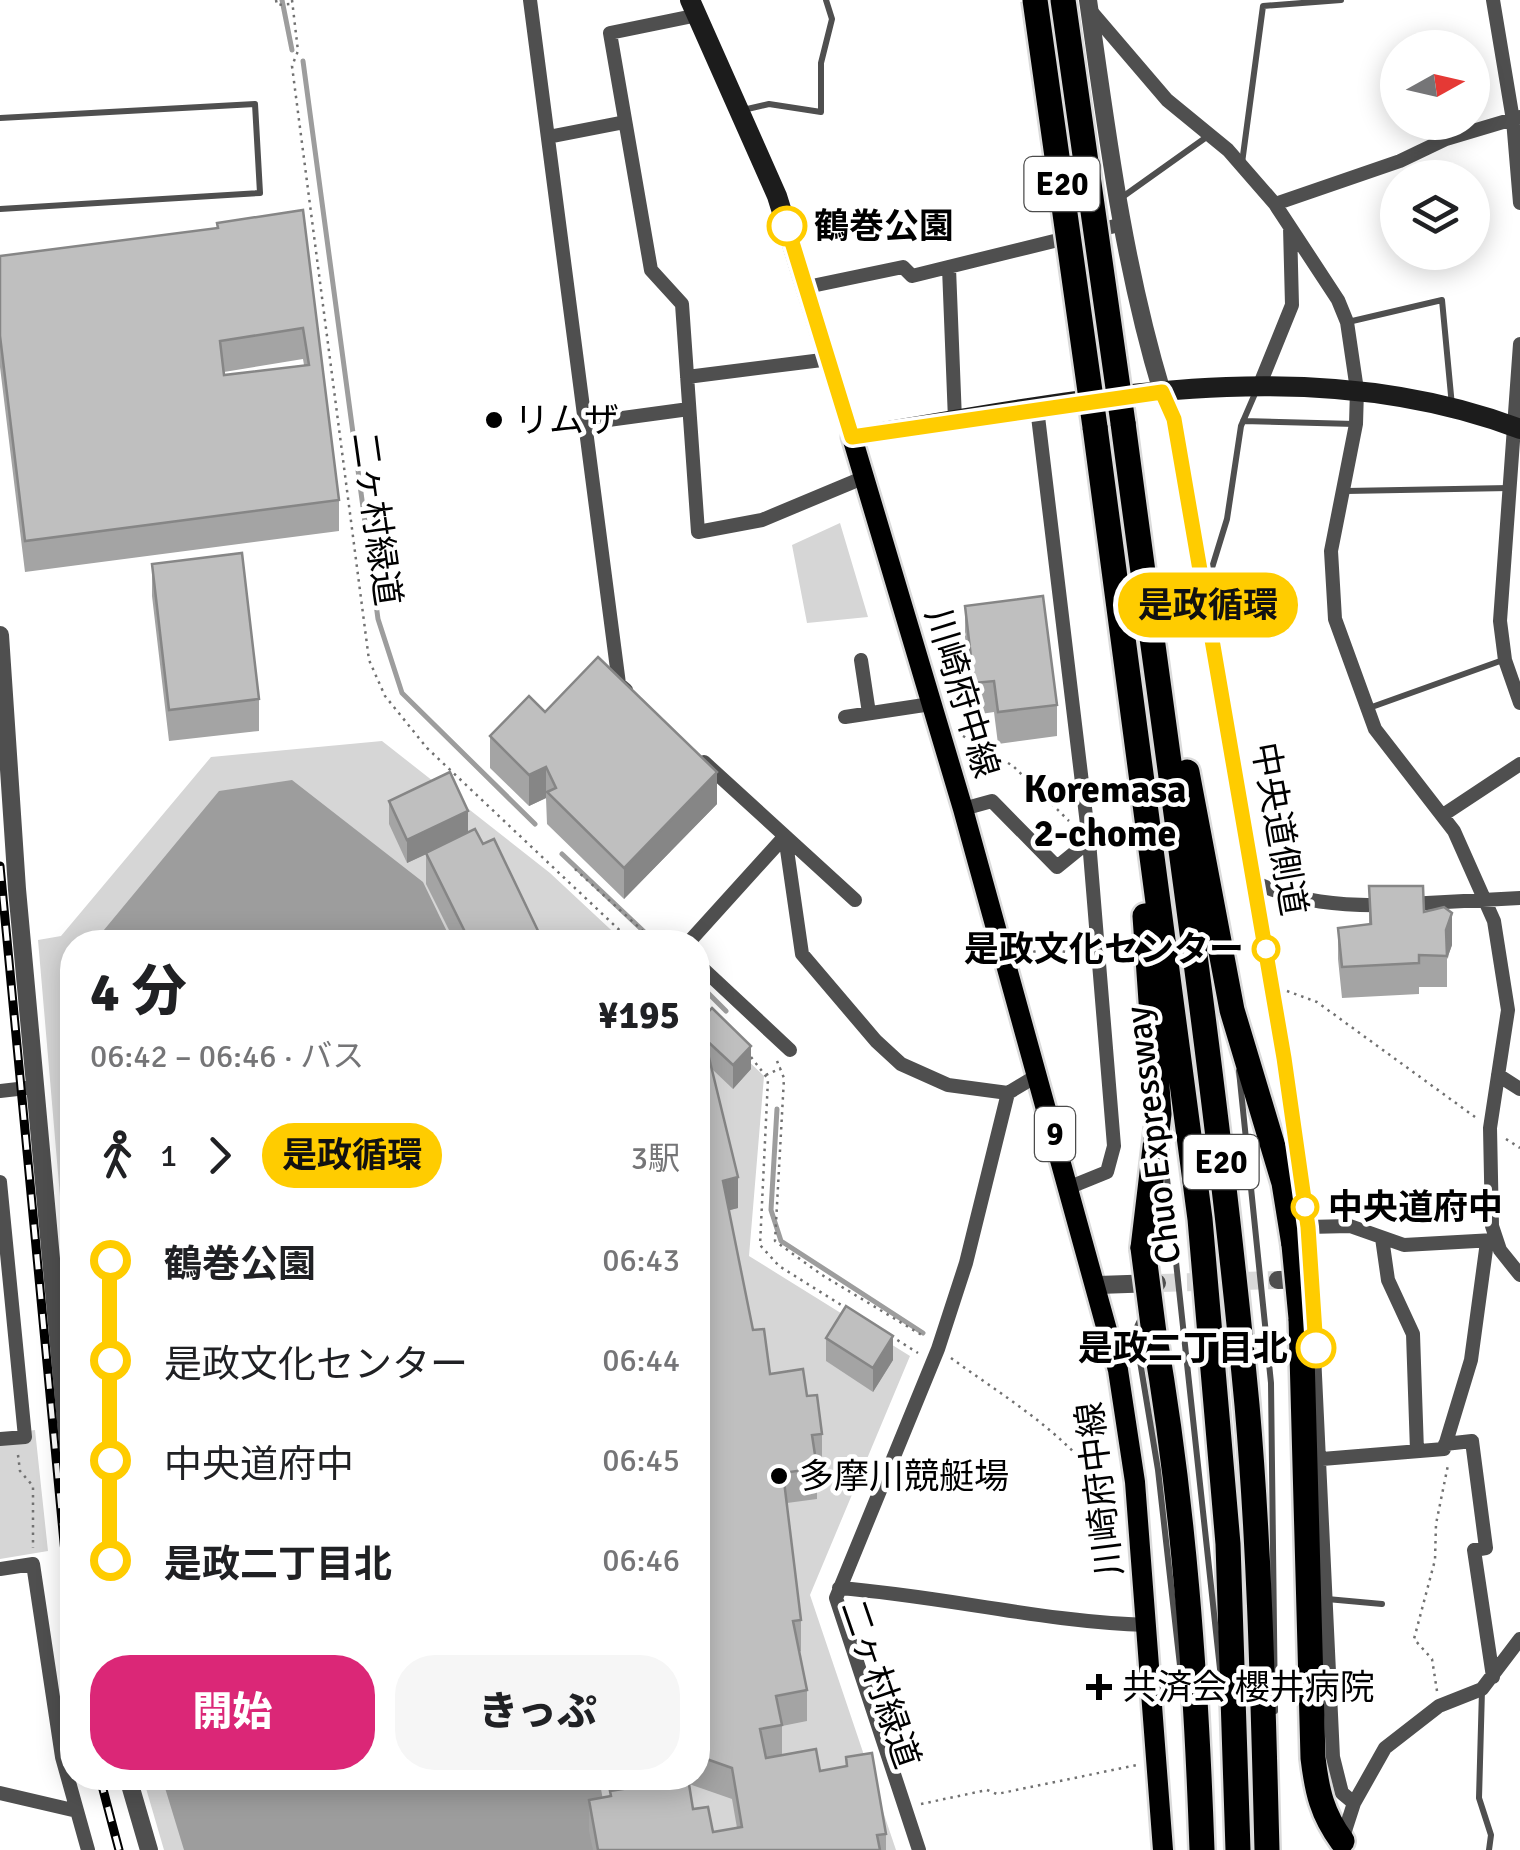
<!DOCTYPE html>
<html lang="ja">
<head>
<meta charset="utf-8">
<style>
	:root { --surface:#fff; --page:#f6f6f6; --text:#202124; --muted:#757577; --accent:#db2777 }
	body { margin:0; font-family:Signika,"Noto Sans JP",sans-serif; background:var(--page); color:var(--text); height:100vh; display:flex; flex-direction:column; font-size:38px; white-space:nowrap }
	* { box-sizing:border-box; margin:0 }
	p { font-size:32px; color:var(--muted) }
	.icon { flex:none; width:55px; height:55px; fill:none; stroke:currentColor; stroke-width:2; stroke-linecap:round; stroke-linejoin:round }
	.map { position:relative; flex:1; overflow:hidden }
	.sheet { position:absolute; left:60px; top:930px; width:650px; height:860px; display:flex; flex-direction:column; background:var(--surface); border-radius:40px; box-shadow:0 5px 25px #0003 }
	.sheet>* { flex:none }
	.badge { padding:0 20px; border-radius:32px; font-size:35px; line-height:65px }
	.needle { width:65px; rotate:82deg }
	.fabs { position:absolute; left:1380px; top:30px; display:grid; gap:20px }
	.fabs a { display:grid; place-items:center; width:110px; height:110px; border-radius:50%; background:var(--surface); box-shadow:0 5px 25px #0003; font-size:50px }
	.map>.badge { position:absolute; translate:-50% -50%; box-shadow:0 0 0 5px #fff }
	.legs { display:flex; align-items:center; gap:15px; height:110px; padding:0 30px; font-size:32px }
	.legs p { margin-inline-start:auto }
	.head { display:flex; align-items:center; justify-content:space-between; height:170px; padding:0 30px }
	h1 { font-size:55px; font-weight:800; line-height:75px }
	.button { display:flex; gap:20px; margin-top:auto; padding:20px 30px }
	.button a { flex:1; height:115px; border-radius:40px; background:var(--accent); color:#fff; font-size:40px; font-weight:800; line-height:115px; text-align:center }
	.button a+a { background:var(--page); color:var(--text) }
	ul { padding:0 30px; list-style:none }
	li { display:flex; align-items:center; gap:35px; height:100px; font-size:38px }
	li i { display:grid; place-items:center; width:15px; height:100%; margin:0 12px; background:currentColor }
	li i::after { content:''; width:25px; height:25px; margin:-12px; border:8px solid; border-radius:50%; background:var(--surface) }
	li p { margin-inline-start:auto }
	li:first-child i { background:linear-gradient(#0000 50%,currentColor 0) }
	li:last-child i { background:linear-gradient(currentColor 50%,#0000 0) }
	.map>svg:first-child { display:block }
	.green { fill:#d6d6d6 }
	.water { fill:#9d9d9d }
	.lines { fill:none; stroke-linecap:round; stroke-linejoin:round }
	.stream { stroke:#9d9d9d; stroke-width:5 }
	.tertiary-tunnel { stroke:#d9d9d9; stroke-width:18; stroke-dasharray:18 9; stroke-linecap:butt }
	.primary-casing { stroke:#dbdbdb; stroke-width:25 }
	.motorway-casing { stroke:#dbdbdb; stroke-width:30 }
	.path { stroke:#717171; stroke-width:2.5; stroke-dasharray:2.5 5; stroke-linecap:butt }
	.service { stroke:#4f4f4f; stroke-width:6 }
	.minor { stroke:#4f4f4f; stroke-width:14 }
	.tertiary { stroke:#4f4f4f; stroke-width:18 }
	.secondary { stroke:#1c1c1c; stroke-width:20 }
	.primary { stroke:#000; stroke-width:20 }
	.motorway { stroke:#000; stroke-width:25 }
	.rail-casing { stroke:#000; stroke-width:9 }
	.rail { stroke:#fff; stroke-width:5; stroke-dasharray:15; stroke-linecap:butt }
	.motorway-bridge-casing { stroke:#dbdbdb; stroke-width:30; stroke-linecap:butt }
	.motorway-bridge { stroke:#000; stroke-width:25 }
	.wall { fill:#a4a4a4; fill-rule:evenodd }
	.shaded-wall { fill:#868686 }
	.building { fill:#bfbfbf; stroke:#868686; stroke-width:2.5; fill-rule:evenodd }
	.line-1-casing { stroke:#fff; stroke-width:22 }
	.line-1 { stroke:#fc0; stroke-width:15 }
	.stop-1-dot { fill:#fff; stroke:#fc0; stroke-width:5 }
	.poi-dot { fill:#000; stroke:#fff; stroke-width:4 }
	.labels { text-anchor:middle; dominant-baseline:central; stroke-width:9; stroke-linejoin:round; paint-order:stroke }
	.shield { fill:#fff; stroke:#4c4c4c; stroke-width:2.5 }
	.shield-label { font-size:32px; font-weight:bold; fill:#000 }
	.stop-label { font-size:35px; font-weight:bold; fill:#000; stroke:#fff; text-anchor:start }
	.poi-label { font-size:35px; fill:#000; stroke:#fff; text-anchor:start }
	.street-label { font-size:35px; fill:#000; stroke:#fff }
	.neighbourhood-label { font-size:38px; font-weight:bold; fill:#000; stroke:#fff }
</style>
</head>
<body>
<div class="map">
<svg width="1520" height="1850" viewBox="0 0 1520 1850">
	<rect width="100%" height="100%" fill="#fff"/>
	<path class="green" d="M840,523l28,94 -61,6 -15,-78z
		M382,741l168,132 74,69h-552v394l-34,-396 23,-4 150,-179z
		M698,1013l66,63 -15,180 161,100 -100,239 86,255h-732l-21,-72h555z
		M35,1430l13,121 -48,8v-124z"/>
	<path class="water" d="M292,780l131,102 29,60h-358l125,-151z
		M162,1778h437l13,72h-428z"/>
	<g class="lines">
		<path class="stream" d="M282,0l10,50
			M303,61l75,558 24,74 133,131
			M562,854l93,88
			M698,983l28,28
			M777,1109l-6,101 10,31 142,92"/>
		<path class="tertiary-tunnel" d="M1160,1283l118,-3"/>
		<g class="primary-casing">
			<path id="primary" d="M852,437l111,372 155,561 17,112 28,368"/>
		</g>
		<g class="motorway-casing">
			<path id="motorway" d="M1123,423c43,327 93,653 124,982 13,148 16,296 20,445
				M1095,427l105,792 28,325 10,306
				M1187,772l45,238 52,173 10,62
				M1143,1248l16,-134 -14,-198
				M1301,1318l12,440c4,33 9,56 29,83
				M1154,1333c30,172 42,343 48,517"/>
		</g>
		<path class="path" d="M276,0l1,5 13,-1
			M292,0l6,51 -6,15 77,594 16,36 42,52 205,194
			M963,736l50,30 56,55
			M575,869l80,73
			M1026,954l17,-5 39,5
			M1287,991l30,11 158,115
			M698,1006l8,8
			M751,1057l17,22 -8,166 19,21 67,42
			M777,1061l7,17 -9,163 47,34 103,62
			M766,1075l15,-7
			M1506,1139l14,9
			M891,1336l27,17
			M951,1358c52,38 112,73 151,127l14,-2
			M18,1455l2,16 13,15v62
			M1437,1691l-5,-32 -18,-20 21,-79 1,-36 12,-59
			M921,1804l66,-14 10,4 140,-29"/>
		<path class="service" d="M743,110l26,-6 52,8v-49l11,-44 -6,-19
			M0,118l255,-14 5,89 -260,16
			M1242,163l21,-157 78,-6
			M1121,198l87,-62
			M1348,322l94,-22 10,106
			M1243,421l112,3
			M1346,491l163,-3
			M1207,584l20,-65 14,-93 16,-37
			M1369,708l134,-48
			M1239,1071l32,312 4,328
			M1165,1160l55,509
			M1143,1314l-8,17 23,139 26,231
			M1327,1599l55,5
			M1482,1690l-3,108 12,37 -2,15"/>
		<path class="minor" d="M530,0l89,684 7,6
			M1493,0l20,120 7,83
			M1090,10l77,90 61,50 47,54 63,96 9,22 10,68 -1,34 -25,127 4,68 40,110 79,102 40,90 14,89 -18,118 2,98 8,24 20,25
			M698,15l-88,18 41,237 31,34 16,228 64,-12 103,-43
			M548,137l77,-15
			M1275,204l125,-43 46,-22 74,-22
			M949,268l6,152
			M807,287l96,-20 9,9 207,-51
			M1520,344l-20,277 5,39 15,43
			M687,377l143,-18
			M1260,384l32,-79 -2,-78
			M1162,392l11,27 32,171 103,637 25,530 9,36 12,10
			M1037,408l52,433 25,305 -7,26 -37,15
			M586,423l103,-14
			M861,660l8,53
			M845,717l86,-13
			M704,762l151,138
			M963,809l29,-8 65,66 32,-26
			M1443,815l77,-51
			M785,836l17,118 74,87 25,23 47,21 60,8 30,-18
			M1256,883c42,19 85,23 131,22
			M1408,904l112,-6
			M689,942l96,-106
			M698,964l92,86
			M1498,1075l22,14
			M0,1091l35,-4
			M0,1182l25,255 -25,2
			M1308,1227l42,-1 54,19 90,-5
			M1382,1238l6,42 25,54 4,117
			M1445,1444l27,-3 14,107 -12,2 19,127
			M1322,1459l122,-10 27,-89 16,-118
			M0,1569l33,-5 29,193 26,93
			M839,1588c105,8 204,34 309,37
			M0,1793l77,18
			M1342,1840l12,-37 31,-55 54,-42 43,-17 38,-50
			M919,1850l-83,-252 102,-249 28,-86 42,-170"/>
		<path class="tertiary" d="M1088,0c19,133 35,263 74,392
			M0,635l17,254 55,598
			M1278,1280l34,-1
			M1098,1285l59,-2
			M128,1778l21,72"/>
		<path class="secondary" d="M690,0l87,196 75,241c219,-35 453,-90 668,-8"/>
		<use href="#primary" class="primary"/>
		<use href="#motorway" class="motorway"/>
		<g class="rail-casing">
			<path id="rail" d="M0,866l72,761
				M100,1778l19,72"/>
		</g>
		<use href="#rail" class="rail"/>
		<g class="motorway-bridge-casing">
			<path id="motorway-bridge" d="M1035,0l60,427
				M1063,0l60,423
				M1294,1245l7,73
				M1143,1248l11,85"/>
		</g>
		<use href="#motorway-bridge" class="motorway-bridge"/>
	</g>
	<path class="wall" d="M303,210l36,290v31l-314,41 -25,-205v-111l217,-27zM303,359l1,6 -80,10v-3z
		M152,564l107,135v32l-90,10 -17,-145z
		M965,606l92,99v31l-59,8 -4,-32 -20,3 -9,-78z
		M545,712l172,92 -93,95 -77,-75 -1,-26 -17,8 -39,-38v-32z
		M389,801l79,31 15,12 57,91 10,7h-95l-29,-58v-30l-19,9 -18,-39z
		M1369,886l55,26 28,33 -5,14v28h-28v7l-77,4 -4,-39v-31l31,-3z
		M698,1023l53,46 -18,20 -21,-20 26,139 -9,2 24,120 17,44 37,22 15,38v31h-5v34l-30,4 14,117v31l-2,1 8,38v31l-25,5v29l38,16 26,-5v-9l40,77v16h-293l-4,-19v-31l21,-3 32,-11v-8h56zM689,1784l43,15 5,29 -24,4 -20,-23z
		M826,1338l67,22 -20,32 -47,-31z"/>
	<path class="shaded-wall" d="M546,767v31l-17,8v-31z
		M717,772v32l-93,95v-31z
		M468,811v24l-61,28v-23z
		M1452,913v32l-5,14 -1,-29z
		M751,1046v23l-18,20v-24z
		M738,1177v31l-15,4v-31z
		M893,1336v24l-20,32v-24z"/>
	<path class="building" d="M303,210l36,290 -314,41 -25,-205v-80l218,-28 -1,-5zM303,328l6,37 -85,10 -4,-34z
		M242,553l17,146 -90,11 -17,-146z
		M1043,596l14,109 -59,7 -4,-31 -20,2 -9,-77z
		M598,657l119,115 -93,96 -77,-76 9,-4 -10,-21 -17,8 -39,-39 39,-40 16,16z
		M450,772l18,39 -61,29 -18,-39z
		M475,829l8,15 11,-5 46,96 5,-2 5,9h-80l-44,-89z
		M1369,886h54l1,26 20,-5 8,6 -6,17 1,26 -28,-1v8l-77,4 -4,-39 33,-4z
		M712,1008l39,38 -18,19 -29,-27 -1,-5 -2,1 -3,-3v-8z
		M703,1033l35,144 -15,4 30,149 11,-1 6,45 33,-5 4,27 10,-1 5,39 -10,1 5,33 -34,5 18,147 -8,1 14,69 -31,6 6,29 -22,4 6,29 50,-9 4,22 27,-5 -1,-9 26,-4 14,81 -9,1 3,15h-282l-9,-50 22,-4 -1,-5 51,-8 -1,-5h28l5,31 15,-2 5,25 29,-5 -10,-59 -34,-12v-721z
		M846,1306l47,30 -20,32 -47,-30z"/>
	<g class="lines">
		<g class="line-1-casing">
			<path id="line-1" d="M787,226l65,211 310,-45 12,27 110,639 24,169 8,121"/>
		</g>
		<use href="#line-1" class="line-1"/>
	</g>
	<g class="stop-1-dot">
		<circle cx="787" cy="226" r="18"/>
		<circle cx="1266" cy="949" r="12"/>
		<circle cx="1305" cy="1207" r="12"/>
		<circle cx="1316" cy="1348" r="18"/>
	</g>
	<g class="poi-dot">
		<circle cx="494" cy="420" r="10"/>
		<circle cx="779" cy="1476" r="10"/>
		<path d="M1094 1672h10v10h10v10h-10v10h-10v-10h-10v-10h10z"/>
	</g>
	<g class="labels">
		<g class="shield">
			<rect x="1024.5" y="157" width="75" height="54" rx="8"/>
			<rect x="1035" y="1107" width="40" height="54" rx="8"/>
			<rect x="1183.5" y="1135" width="75" height="54" rx="8"/>
		</g>
		<g class="shield-label">
			<text x="1062" y="184">E20</text>
			<text x="1055" y="1134">9</text>
			<text x="1221" y="1162">E20</text>
		</g>
		<g class="stop-label">
			<text x="814" y="226">鶴巻公園</text>
			<text x="1244" y="949" text-anchor="end">是政文化センター</text>
			<text x="1328" y="1207">中央道府中</text>
			<text x="1288" y="1348" text-anchor="end">是政二丁目北</text>
		</g>
		<g class="poi-label">
			<text x="514" y="420">リムザ</text>
			<text x="799" y="1476">多摩川競艇場</text>
			<text x="1122" y="1687">共済会 櫻井病院</text>
		</g>
		<g class="street-label">
			<text transform="translate(376 519) rotate(82)">二ヶ村緑道</text>
			<text transform="translate(962 693) rotate(73)">川崎府中線</text>
			<text transform="translate(1279 829) rotate(80)">中央道側道</text>
			<text transform="translate(1153 1135) rotate(-97)">Chuo Expressway</text>
			<text transform="translate(1100 1489) rotate(-97)">川崎府中線</text>
			<text transform="translate(880 1684) rotate(71)">二ヶ村緑道</text>
		</g>
		<g class="neighbourhood-label">
			<text x="1105" y="789">Koremasa<tspan x="1105" dy="44">2-chome</tspan></text>
		</g>
	</g>
</svg>
<div class="fabs">
<a><svg class="needle" viewBox="-14 -14 28 28"><path d="M0-13l5 13h-10z" fill="#e53935"/><path d="M0 13l5-13h-10z" fill="#757577"/></svg></a>
<a><svg class="icon" aria-label="layers" viewBox="0 0 24 24"><path d="M12 4l9 5-9 5-9-5zM3 14l9 5 9-5"/></svg></a>
</div>
<b class="badge" style="left:1208px;top:605px;background:#fc0;color:#111">是政循環</b>
<section class="sheet">
<div class="head"><div><h1>4 分</h1><p>06:42 – 06:46 · バス</p></div><b>¥195</b></div>
<div class="legs"><svg class="icon" aria-label="walk" viewBox="0 0 24 24"><circle cx="13" cy="4" r="2"/><path d="M13 8l-2 6 4 7M11 14l-3 7M7 12l3-4h3l4 4"/></svg>1<svg class="icon" aria-label="forward" viewBox="0 0 24 24"><path d="M9 5l7 7-7 7"/></svg><b class="badge" style="background:#fc0;color:#111">是政循環</b><p>3駅</p></div>
<ul>
<li><i style="color:#fc0"></i><b>鶴巻公園</b><p>06:43</p></li>
<li><i style="color:#fc0"></i><span>是政文化センター</span><p>06:44</p></li>
<li><i style="color:#fc0"></i><span>中央道府中</span><p>06:45</p></li>
<li><i style="color:#fc0"></i><b>是政二丁目北</b><p>06:46</p></li>
</ul>
<div class="button"><a>開始</a><a>きっぷ</a></div>
</section>
</div>
</body>
</html>
